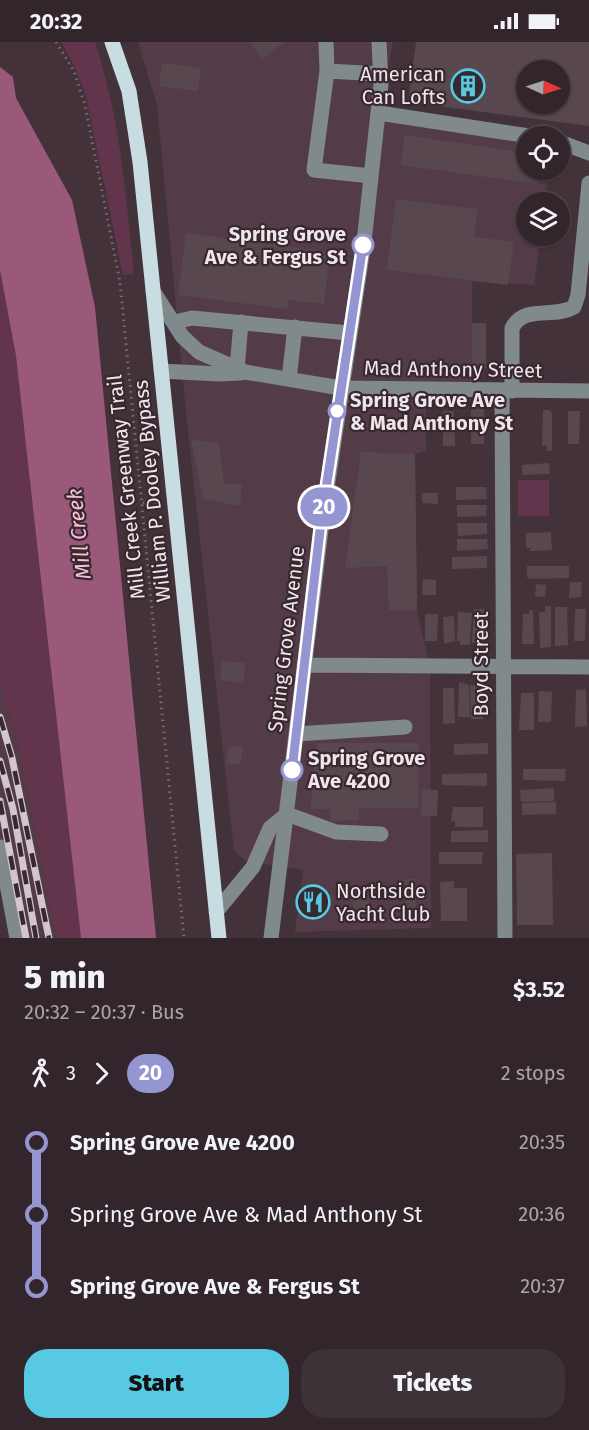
<!DOCTYPE html>
<html lang="en">
<head>
<meta charset="utf-8">
<style>
	:root { --surface:#32262c; --page:#3d3238; --text:#f1f3f6; --muted:#a8a5a9; --line:#4d4348; --accent:#57c9e2 }
	body { margin:0; font-family:"Fira Sans",sans-serif; background:var(--page); color:var(--text); height:100vh; display:flex; flex-direction:column; font-size:22px; white-space:nowrap }
	* { box-sizing:border-box; margin:0 }
	p { font-size:20px; color:var(--muted) }
	.icon { flex:none; width:33px; height:33px; fill:none; stroke:currentColor; stroke-width:2; stroke-linecap:round; stroke-linejoin:round }
	.map { position:relative; height:896px; overflow:hidden }
	.drawer { display:flex; flex-direction:column; background:var(--surface); flex:1 }
	.drawer>* { flex:none }
	.badge { padding:0 12px; border-radius:20px; font-size:21px; line-height:39px }
	.needle { width:39px; rotate:93deg }
	.tools { position:absolute; left:516px; top:18px; display:grid; gap:12px }
	.tools a { display:grid; place-items:center; width:54px; height:54px; border-radius:50%; background:var(--surface); box-shadow:0 2px 4px #0004,0 0 0 2px var(--line); font-size:30px }
	.map>.badge { position:absolute; translate:-50% -50%; box-shadow:0 0 0 3px #fff }
	.legs { display:flex; align-items:center; gap:9px; height:66px; padding:0 24px; font-size:20px }
	.legs p { margin-inline-start:auto }
	.summary { display:flex; align-items:center; justify-content:space-between; height:102px; padding:0 24px }
	h1 { font-size:33px; font-weight:800; line-height:45px }
	.cta { display:flex; gap:12px; margin-top:auto; padding:12px 24px }
	.cta a { flex:1; height:69px; border-radius:24px; background:var(--accent); color:#111; font-size:24px; font-weight:800; line-height:69px; text-align:center }
	.cta a+a { background:var(--page); color:var(--text) }
	ul { padding:0 24px; list-style:none }
	li { display:flex; align-items:center; gap:21px; height:72px; font-size:22px }
	li i { display:grid; place-items:center; width:9px; height:100%; margin:0 8px; background:currentColor }
	li i::after { content:''; width:15px; height:15px; margin:-8px; border:4px solid; border-radius:50%; background:var(--surface) }
	li p { margin-inline-start:auto }
	li:first-child i { background:linear-gradient(#0000 50%,currentColor 0) }
	li:last-child i { background:linear-gradient(currentColor 50%,#0000 0) }
	.status { display:flex; justify-content:space-between; align-items:center; height:42px; padding:0 30px; background:var(--surface); direction:ltr }
	.status svg { height:16px; fill:currentColor }
	.map>svg:first-child { display:block }
	.built { fill:#533c47 }
	.green { fill:#63354c }
	.water { fill:#9a5979 }
	.building { fill:#59474f; fill-rule:evenodd }
	.lines { fill:none; stroke-linecap:round; stroke-linejoin:round }
	.path { stroke:#7b6c73; stroke-width:3; stroke-dasharray:1.5 4.5; stroke-linecap:butt }
	.minor { stroke:#808a8d; stroke-width:15 }
	.major { stroke:#c8dde2; stroke-width:15 }
	.rail-casing { stroke:#d2c6cc; stroke-width:7 }
	.rail { stroke:#38282f; stroke-width:4.5; stroke-dasharray:14; stroke-linecap:butt }
	.line-1-casing { stroke:#fff; stroke-width:14 }
	.line-1 { stroke:#9595d1; stroke-width:9 }
	.stop-1-dot { fill:#fff; stroke:#9595d1; stroke-width:3 }
	.labels { text-anchor:middle; dominant-baseline:central; stroke-width:4.5; stroke-linejoin:round; paint-order:stroke }
	.poi-label { font-size:20px; fill:#f0e5ea; stroke:#38282f; text-anchor:end }
	.stop-label { font-size:20px; font-weight:bold; fill:#f0e5ea; stroke:#38282f; text-anchor:start }
	.street-label { font-size:20px; fill:#f0e5ea; stroke:#38282f }
	.water-label { font-size:21px; font-style:italic; fill:#fac0db; stroke:#38282f }
</style>
</head>
<body>
<div class="status"><b>20:32</b><svg viewBox="0 0 49 12"><path d="M0 12V9h3v3zM5 12V6h3v6zM10 12V3h3v9zM15 12V0h3v12zM26 1h20v11H26zM47 4h2v5h-2z"/></svg></div>
<div class="map">
<svg width="589" height="896" viewBox="0 0 589 896">
	<rect width="100%" height="100%" fill="#43323a"/>
	<path class="built" d="M138,0h255l-14,71 147,23v34h23l-4,32h-19v34h15l-7,49 -62,-4 1,109h-47v61l-11,3 2,157 13,55 1,262 -136,4 8,-62 -57,-9 -12,-10 -48,-439 -29,-307z
		M0,642l15,48 41,206h-46l-10,-50z"/>
	<path class="green" d="M61,0h34c25,76 31,153 39,232l-11,1 -37,-179 -12,-31z
		M0,228l16,86 65,582h-25l-41,-206 -15,-48z
		M518,438h31v36h-31z"/>
	<path class="water" d="M0,25l13,10 3,21 56,102 23,107 61,631h-75l-65,-582 -16,-86z"/>
	<path class="building" d="M249,0h35l-21,17z
		M416,0h173v84l-181,-24zM526,28h34v34h-34z
		M162,21l39,5 -3,23 -39,-5z
		M405,93l121,18v17h14l-3,14 -136,-19z
		M396,157l82,10 -4,28 40,5 -6,43 -121,-15z
		M186,191l144,19 -6,52 -35,-4 -2,9 -109,-14z
		M472,281h14v45h-14z
		M471,365h13v37h-13z
		M543,368h7l2,3v38h-5v-5h-5z
		M443,369h11l1,35h-12z
		M568,369h12l-1,33h-11z
		M191,398l28,3 5,40 18,2 -2,21 -37,-7z
		M361,410l54,2 2,157 -28,-1 -2,-44 -42,2z
		M549,421l1,11 -28,1v-10z
		M456,445h30l1,12 -31,1z
		M422,451h16v11l-16,-1z
		M457,463h30l-1,11 -29,1z
		M457,481h30v11l-29,2z
		M551,490l1,18 -22,1v-3h-4v-15z
		M457,497h30l1,10 -31,2z
		M487,514v12l-35,1v-12z
		M527,524h42v12l-39,1 -3,-2z
		M423,537l13,1v15h-14z
		M570,540h12l-1,15 -12,1z
		M536,542l10,1 -1,12 -10,-1z
		M545,564h6v41l-11,1 -1,-36h6z
		M555,565h12l1,38 -13,1z
		M474,567h10v6l4,1 -4,27h-12z
		M575,567h11l-1,32h-11z
		M529,568h4l1,34h-12l1,-30h6z
		M458,570l14,1 -2,32h-10v-4h-3z
		M425,572h13l-1,27h-12z
		M454,574l1,25 -11,3 -1,-27z
		M222,619l23,2 -2,20 -23,-3z
		M459,640l10,3 1,32h-12z
		M470,643h13v34h-12z
		M443,646h11l1,35 -12,1z
		M586,647l1,37 -12,1 1,-37z
		M539,649l13,1 -1,30h-13z
		M521,651h13v37h-15z
		M318,701h101l-1,65h-59v12l-28,1 -1,-12h-20z
		M488,701v11l-34,1v-11z
		M229,703l14,2 -3,18 -14,-2z
		M523,727h43l-1,12 -42,-1z
		M487,731v13l-45,-1v-11z
		M554,746v13l-33,1 -1,-12z
		M422,747l16,1 -1,26h-16z
		M556,760v12l-34,1v-12z
		M453,765h30v20h-28v-6l-4,1z
		M488,788v12h-37v-11z
		M439,810h44l-1,12h-43z
		M552,811l1,72h-36l-1,-71z
		M405,837h11v33l-11,-1z
		M454,839v7h13v33h-26l-1,-39z
		M353,847h16v33h-16z"/>
	<g class="lines">
		<path class="path" d="M56,0l18,29 11,34 35,177 64,656
			M143,461l16,-1"/>
		<path class="minor" d="M326,0l1,29 54,3
			M327,29l-13,99 57,6
			M379,71l150,23
			M560,100l29,11
			M153,249l29,45 17,16 46,20 96,16 248,3
			M175,280l17,-4 157,15
			M237,327l4,-47
			M161,329l58,3 22,-1
			M289,337l6,-52
			M502,349l3,547
			M512,349v-63c13,-24 42,-9 62,-21l4,-12 11,-112
			M304,623l285,2
			M296,692l109,-7
			M287,772l49,18 45,2
			M0,805l17,91
			M216,870l37,-45 17,-39 17,-14
			M271,896l51,-416 42,-280 17,-157 -2,-43"/>
		<path class="major" d="M112,0l17,49 11,71 79,776"/>
		<g class="rail-casing">
			<path id="rail" d="M0,675l12,41 37,180
				M0,719l13,48 23,129
				M0,759l26,137"/>
		</g>
		<use href="#rail" class="rail"/>
	</g>
	<g class="lines">
		<g class="line-1-casing">
			<path id="line-1" d="M292,728l29,-248 42,-277"/>
		</g>
		<use href="#line-1" class="line-1"/>
	</g>
	<defs>
		<g id="building-ring" transform="scale(1.725)"><circle r="9.5" fill="#38282f" stroke="#57c9e2" stroke-width="1.5"/><path d="M-4-6H4V6H1V3H-1V6H-4ZM-2.5-4.3h1.7v1.8h-1.7ZM.8-4.3h1.7v1.8H.8ZM-2.5-1h1.7V.8h-1.7ZM.8-1h1.7V.8H.8Z" fill="#57c9e2"/></g>
		<g id="restaurant-ring" transform="scale(1.725)"><circle r="9.5" fill="#38282f" stroke="#57c9e2" stroke-width="1.5"/><path d="M-5-6h1v4h1v-4h1v4h1v-4h1v5L-1.5 .5V6h-2V.5L-5-1ZM5-6V6H3V1.5H1.5Q1.5-4 5-6Z" fill="#57c9e2"/></g>
	</defs>
	<g fill-rule="evenodd">
		<use href="#building-ring" x="468" y="44"/>
		<use href="#restaurant-ring" x="313" y="860"/>
	</g>
	<g class="stop-1-dot">
		<circle cx="363" cy="203" r="10"/>
		<circle cx="337" cy="369" r="8"/>
		<circle cx="292" cy="728" r="10"/>
	</g>
	<g class="labels">
		<g class="poi-label">
			<text x="445" y="32">American<tspan x="445" dy="23">Can Lofts</tspan></text>
			<text x="336" y="849" text-anchor="start">Northside<tspan x="336" dy="23">Yacht Club</tspan></text>
		</g>
		<g class="stop-label">
			<text x="346" y="192" text-anchor="end">Spring Grove<tspan x="346" dy="23">Ave &amp; Fergus St</tspan></text>
			<text x="350" y="358">Spring Grove Ave<tspan x="350" dy="23">&amp; Mad Anthony St</tspan></text>
			<text x="308" y="716">Spring Grove<tspan x="308" dy="23">Ave 4200</tspan></text>
		</g>
		<g class="street-label">
			<text transform="translate(453 327) rotate(1)">Mad Anthony Street</text>
			<text transform="translate(126 445) rotate(-96)">Mill Creek Greenway Trail</text>
			<text transform="translate(152 449) rotate(-96)">William P. Dooley Bypass</text>
			<text transform="translate(286 597) rotate(-83)">Spring Grove Avenue</text>
			<text transform="translate(481 622) rotate(-90)">Boyd Street</text>
		</g>
		<g class="water-label">
			<text transform="translate(79 492) rotate(-96)">Mill Creek</text>
		</g>
	</g>
</svg>
<div class="tools">
<a><svg class="needle" viewBox="-14 -14 28 28"><path d="M0-13l5 13h-10z" fill="#e53935"/><path d="M0 13l5-13h-10z" fill="#a8a5a9"/></svg></a>
<a><svg class="icon" aria-label="locate" viewBox="0 0 24 24"><circle cx="12" cy="12" r="6"/><path d="M12 2v4M12 18v4M2 12h4M18 12h4"/></svg></a>
<a><svg class="icon" aria-label="layers" viewBox="0 0 24 24"><path d="M12 4l9 5-9 5-9-5zM3 14l9 5 9-5"/></svg></a>
</div>
<b class="badge" style="left:324px;top:465px;background:#9595d1;color:#fff">20</b>
</div>
<section class="drawer">
<div class="summary"><div><h1>5 min</h1><p>20:32 – 20:37 · Bus</p></div><b>$3.52</b></div>
<div class="legs"><svg class="icon" aria-label="walk" viewBox="0 0 24 24"><circle cx="13" cy="4" r="2"/><path d="M13 8l-2 6 4 7M11 14l-3 7M7 12l3-4h3l4 4"/></svg>3<svg class="icon" aria-label="forward" viewBox="0 0 24 24"><path d="M9 5l7 7-7 7"/></svg><b class="badge" style="background:#9595d1;color:#fff">20</b><p>2 stops</p></div>
<ul>
<li><i style="color:#9595d1"></i><b>Spring Grove Ave 4200</b><p>20:35</p></li>
<li><i style="color:#9595d1"></i><span>Spring Grove Ave &amp; Mad Anthony St</span><p>20:36</p></li>
<li><i style="color:#9595d1"></i><b>Spring Grove Ave &amp; Fergus St</b><p>20:37</p></li>
</ul>
<div class="cta"><a>Start</a><a>Tickets</a></div>
</section>
</body>
</html>
